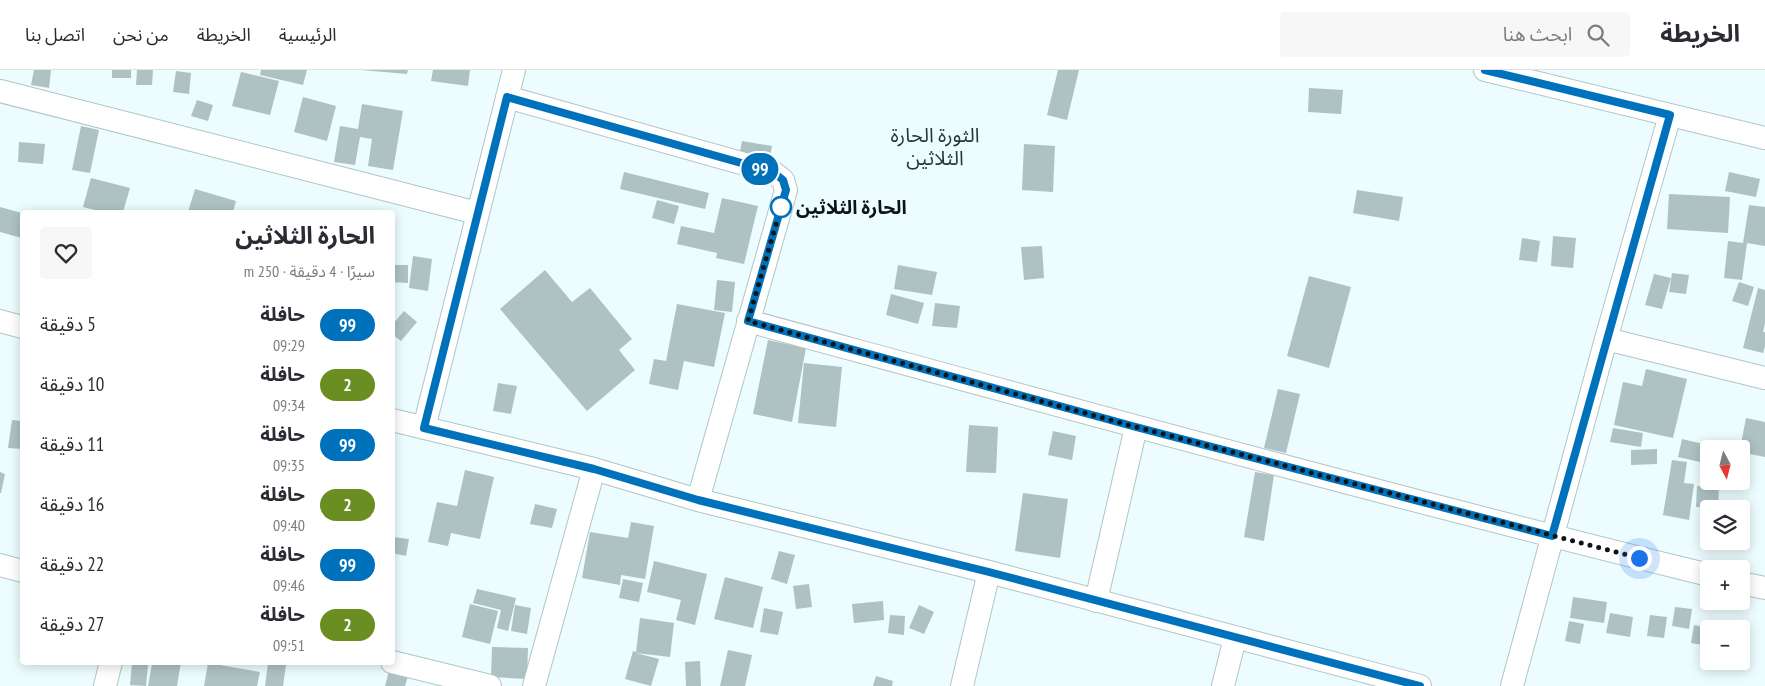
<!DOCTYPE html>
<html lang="ar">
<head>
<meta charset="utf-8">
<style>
	:root { --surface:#fff; --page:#f7f7f7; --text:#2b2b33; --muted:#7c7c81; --line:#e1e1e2 }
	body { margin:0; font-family:"PT Sans Narrow","Noto Sans Arabic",sans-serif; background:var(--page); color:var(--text); direction:rtl; height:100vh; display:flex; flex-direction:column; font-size:19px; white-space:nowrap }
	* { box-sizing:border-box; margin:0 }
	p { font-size:16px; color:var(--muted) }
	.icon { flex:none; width:28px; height:28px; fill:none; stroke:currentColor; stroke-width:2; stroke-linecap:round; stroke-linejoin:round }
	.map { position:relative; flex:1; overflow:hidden; direction:ltr }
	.drawer { position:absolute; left:20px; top:140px; width:375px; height:455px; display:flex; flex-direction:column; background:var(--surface); border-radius:5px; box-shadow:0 2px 12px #0003; direction:rtl }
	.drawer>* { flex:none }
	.badge { padding:0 10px; border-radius:16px; font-size:18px; line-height:32px }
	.needle { width:32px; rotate:173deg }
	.buttons { position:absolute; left:1700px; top:370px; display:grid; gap:10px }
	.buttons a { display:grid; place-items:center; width:50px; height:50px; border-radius:5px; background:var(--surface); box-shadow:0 2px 12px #0003; font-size:25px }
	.you { position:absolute; width:25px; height:25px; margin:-12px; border:4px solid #fff; border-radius:50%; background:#1a73e8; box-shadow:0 0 0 8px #1a73e833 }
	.map>.badge { position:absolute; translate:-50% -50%; box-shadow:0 0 0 2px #fff }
	.round { display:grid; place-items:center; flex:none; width:52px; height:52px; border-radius:5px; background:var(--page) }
	.head { display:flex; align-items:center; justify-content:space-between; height:85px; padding:0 20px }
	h1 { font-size:24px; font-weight:700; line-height:38px }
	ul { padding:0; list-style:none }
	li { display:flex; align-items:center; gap:15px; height:60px; padding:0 20px }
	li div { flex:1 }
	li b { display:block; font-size:19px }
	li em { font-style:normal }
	li .badge { min-width:55px; font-weight:700; text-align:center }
	header { display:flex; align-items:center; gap:30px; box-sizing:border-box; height:70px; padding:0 25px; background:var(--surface); border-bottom:1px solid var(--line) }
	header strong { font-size:24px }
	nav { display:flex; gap:28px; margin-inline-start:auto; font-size:18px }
	.search { width:350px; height:45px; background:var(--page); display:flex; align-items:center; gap:12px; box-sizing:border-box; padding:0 18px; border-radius:5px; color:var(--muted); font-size:19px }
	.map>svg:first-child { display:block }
	.building { fill:#aec2c4 }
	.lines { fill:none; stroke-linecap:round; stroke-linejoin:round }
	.street-casing { stroke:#b1c5c7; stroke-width:24 }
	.street { stroke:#fff; stroke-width:22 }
	.line-casing { stroke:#fff; stroke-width:11 }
	.line { stroke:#0072bc; stroke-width:8 }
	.walk { stroke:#0d1415; stroke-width:5; stroke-dasharray:0 9 }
	.stop-dot { fill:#fff; stroke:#0072bc; stroke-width:2.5 }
	.labels { text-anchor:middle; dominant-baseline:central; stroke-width:4; stroke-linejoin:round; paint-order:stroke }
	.stop-label { font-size:19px; font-weight:bold; fill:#0d1415; stroke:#ecfcff; text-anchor:start }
	.neighbourhood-label { font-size:20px; fill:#27383a; stroke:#ecfcff }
</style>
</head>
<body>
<header>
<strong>الخريطة</strong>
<div class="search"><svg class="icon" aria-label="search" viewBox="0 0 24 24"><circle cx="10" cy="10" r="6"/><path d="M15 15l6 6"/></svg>ابحث هنا</div>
<nav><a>الرئيسية</a><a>الخريطة</a><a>من نحن</a><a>اتصل بنا</a></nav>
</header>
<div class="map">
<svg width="1765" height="616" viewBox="0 0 1765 616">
	<rect width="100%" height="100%" fill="#ecfcff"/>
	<path class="building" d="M34,0h17l-2,18 -18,-3z
		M112,0h19v8h-19z
		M137,0h16l-1,15h-16z
		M261,0h46l-4,15 -43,-10z
		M361,0h47l-1,4z
		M433,0h37l-2,16 -37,-5z
		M1058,0h21l-12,50 -20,-5z
		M176,1l15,2 -2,21 -16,-2z
		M241,2l38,9 -9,34 -38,-9z
		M1309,18l34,2 -2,24 -33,-2z
		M303,27l33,9 -9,35 -33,-9z
		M197,30l16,5 -5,16 -17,-5z
		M362,34l41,7 -10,59 -25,-4 4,-27 -12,-2 -5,28 -21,-3 6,-36 18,3z
		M81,56l18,4 -9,43 -18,-3z
		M742,71l30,5 -4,22 -30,-6z
		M19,72l26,2 -2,20 -25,-2z
		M1024,74l31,2 -2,46 -31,-2z
		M624,102l85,21 -4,16 -85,-20z
		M1729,102l31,7 -4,18 -31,-6z
		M91,108l39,10 -7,24h-20l-20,-5z
		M195,119l41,12 -3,11h-45z
		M1357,120l46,7 -4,24 -46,-8z
		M1669,124l61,3 -2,36 -61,-4z
		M722,128l36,8 -14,58 -28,-6 1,-5 -40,-9 4,-18 33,7z
		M657,130l22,6 -5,18 -22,-6z
		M1749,135l16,2v39l-18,-3 -5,37 -18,-2 4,-37 15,2z
		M0,137l22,6v25l-22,-6z
		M1553,166l23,2 -3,30 -22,-2z
		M1522,168l18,3 -3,21 -18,-2z
		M1042,176l2,32 -20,2 -3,-33z
		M413,186l19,3 -4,32 -19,-3z
		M392,195h16v18l-16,-1z
		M898,195l39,7 -5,23 -38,-6z
		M545,200l27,32 18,-14 42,51 -13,11 16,20 -48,41 -87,-102z
		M1672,203l17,2 -3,19 -17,-2z
		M1654,204l17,4 -9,31 -17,-4z
		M1309,206l42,11 -22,81 -42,-12z
		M717,210l18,2 -3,30 -18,-2z
		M1739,212l15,5 -6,19 -16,-5z
		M1758,218l7,2v33l-2,9h2v14l-2,7 -20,-5z
		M891,224l33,9 -6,21 -32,-9z
		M935,233l25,3 -3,22 -25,-2z
		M677,234l48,9 -11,54 -30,-6 -6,29 -29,-6 5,-25 12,2z
		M404,241l13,11 -16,19 -9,-7v-9z
		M768,270l38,8 -14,74 -39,-8z
		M804,293l38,4 -6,60 -38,-4z
		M1646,299l41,10 -14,59 -59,-13 9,-43 19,4z
		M498,313l19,3 -6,28 -18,-3z
		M1278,319l22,5 -14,59 -22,-5z
		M1746,348l19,4v35l-15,-3 -4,19 -5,-2v-22h-1z
		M12,350l10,1v28l-14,-1z
		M969,355l29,2 -2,46 -30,-1z
		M1613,358l30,5 -2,14 -31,-5z
		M1053,361l23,5 -4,24 -24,-5z
		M1682,369l39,9v1h-12v15l-31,-7z
		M1657,379v15l-26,1v-15z
		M1672,390l15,2 -3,21 10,1 -5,36 -26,-5z
		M465,400l29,7 -14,62 -29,-6 -3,13 -20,-4 9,-40 20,4z
		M0,402l5,2 -4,19h-1z
		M1255,402l19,3 -10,66 -20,-4z
		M1697,416l22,1 -1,21 -22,-1z
		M1023,423l45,6 -8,59 -45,-7z
		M535,434l22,5 -5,19 -22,-4z
		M631,452l23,4 -9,53 -24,-4 -1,10 -38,-7 8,-46 38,6z
		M392,467l17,2 -3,17 -14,-3z
		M779,481l16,4 -8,29 -16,-5z
		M654,491l53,13 -12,51 -19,-5 5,-20 -34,-8z
		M725,507l38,10 -10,41 -39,-9z
		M623,509l20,4 -4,19 -20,-4z
		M809,514l3,23 -16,2 -3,-23z
		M477,519l39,9 -8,33 -11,-3 4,-18 -28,-7z
		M1573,527l34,5 -3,21 -34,-5z
		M883,531l1,19 -30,3 -2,-19z
		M470,534l28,7 -8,33 -28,-7z
		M515,535l16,3 -4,26 -16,-3z
		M919,535l15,7 -10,22 -15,-6z
		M1675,537l17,2 -3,20 -17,-3z
		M764,538l19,4 -5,23 -18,-3z
		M1610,543l23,4 -3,20 -24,-4z
		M890,545l15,1 -1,19 -16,-2z
		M1650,545l17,2 -3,21 -17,-2z
		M640,548l34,5 -4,34 -34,-4 23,6 -8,27 -26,-7 8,-28 3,1z
		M1569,551l15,3 -4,20 -15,-3z
		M1694,555l15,3v18l-18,-3z
		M492,577l36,1 -1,31 -36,-2z
		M728,580l24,5 -7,31h-25z
		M700,591l1,25h-15l-1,-24z
		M148,592h33l-4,24h-29l4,-22z
		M132,593l16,2 -2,21 -16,-1z
		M208,593l52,9 -3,14h-53z
		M268,593l18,2 -3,21h-18z
		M389,601l19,5 -3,10h-20z
		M876,606l17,5 -1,5h-19z"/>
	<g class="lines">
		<g class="street-casing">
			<path id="street" d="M1485,0l280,68
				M0,21l477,122
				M507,27l266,75 10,8 3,10 -88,310
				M0,251l22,6
				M748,251c320,87 639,175 961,254
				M1606,269l159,39
				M392,350l202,49 104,31 291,72 431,114
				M424,358l90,-358
				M0,495l22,6
				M1741,513l24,5
				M1096,531l40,-174
				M392,592l98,24
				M105,616l6,-24
				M534,616l60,-217
				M962,616l27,-114
				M1223,616l12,-48
				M1512,616l94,-347 64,-224"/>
		</g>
		<use href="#street" class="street"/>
	</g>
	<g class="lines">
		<g class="line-casing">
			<path id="line" d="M1420,616l-431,-114 -291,-72 -104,-31 -170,-41 83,-331 266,75 10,8 3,10 -38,131 388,106 416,109 118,-421 -185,-45"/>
		</g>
		<use href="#line" class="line"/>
		<path class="walk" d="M781,137l-33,114 388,106 503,131"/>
	</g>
	<circle class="stop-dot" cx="781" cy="137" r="10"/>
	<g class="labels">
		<g class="stop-label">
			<text x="796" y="137">الحارة الثلاثين</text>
		</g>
		<g class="neighbourhood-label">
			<text x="935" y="65">الثورة الحارة<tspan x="935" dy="23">الثلاثين</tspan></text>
		</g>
	</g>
</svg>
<div class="buttons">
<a><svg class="needle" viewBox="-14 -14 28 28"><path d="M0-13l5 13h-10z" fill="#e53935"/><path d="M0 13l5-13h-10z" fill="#7c7c81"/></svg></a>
<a><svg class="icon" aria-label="layers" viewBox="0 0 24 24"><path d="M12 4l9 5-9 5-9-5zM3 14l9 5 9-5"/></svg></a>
<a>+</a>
<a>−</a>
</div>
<div class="you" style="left:1639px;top:488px"></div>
<b class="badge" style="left:760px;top:99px;background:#0072bc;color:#fff">99</b>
<section class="drawer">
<div class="head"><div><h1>الحارة الثلاثين</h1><p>سيرًا · 4 دقيقة · 250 m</p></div><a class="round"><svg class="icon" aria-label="heart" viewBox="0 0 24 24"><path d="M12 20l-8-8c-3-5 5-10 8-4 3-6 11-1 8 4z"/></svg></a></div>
<ul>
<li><span class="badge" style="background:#0072bc;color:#fff">99</span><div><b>حافلة</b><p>09:29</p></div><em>5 دقيقة</em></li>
<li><span class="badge" style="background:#6b8e23;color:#fff">2</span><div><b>حافلة</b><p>09:34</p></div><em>10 دقيقة</em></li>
<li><span class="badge" style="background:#0072bc;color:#fff">99</span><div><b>حافلة</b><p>09:35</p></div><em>11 دقيقة</em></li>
<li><span class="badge" style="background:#6b8e23;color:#fff">2</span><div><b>حافلة</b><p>09:40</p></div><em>16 دقيقة</em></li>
<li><span class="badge" style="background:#0072bc;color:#fff">99</span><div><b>حافلة</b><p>09:46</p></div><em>22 دقيقة</em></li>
<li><span class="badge" style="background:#6b8e23;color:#fff">2</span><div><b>حافلة</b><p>09:51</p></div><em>27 دقيقة</em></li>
</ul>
</section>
</div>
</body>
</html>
